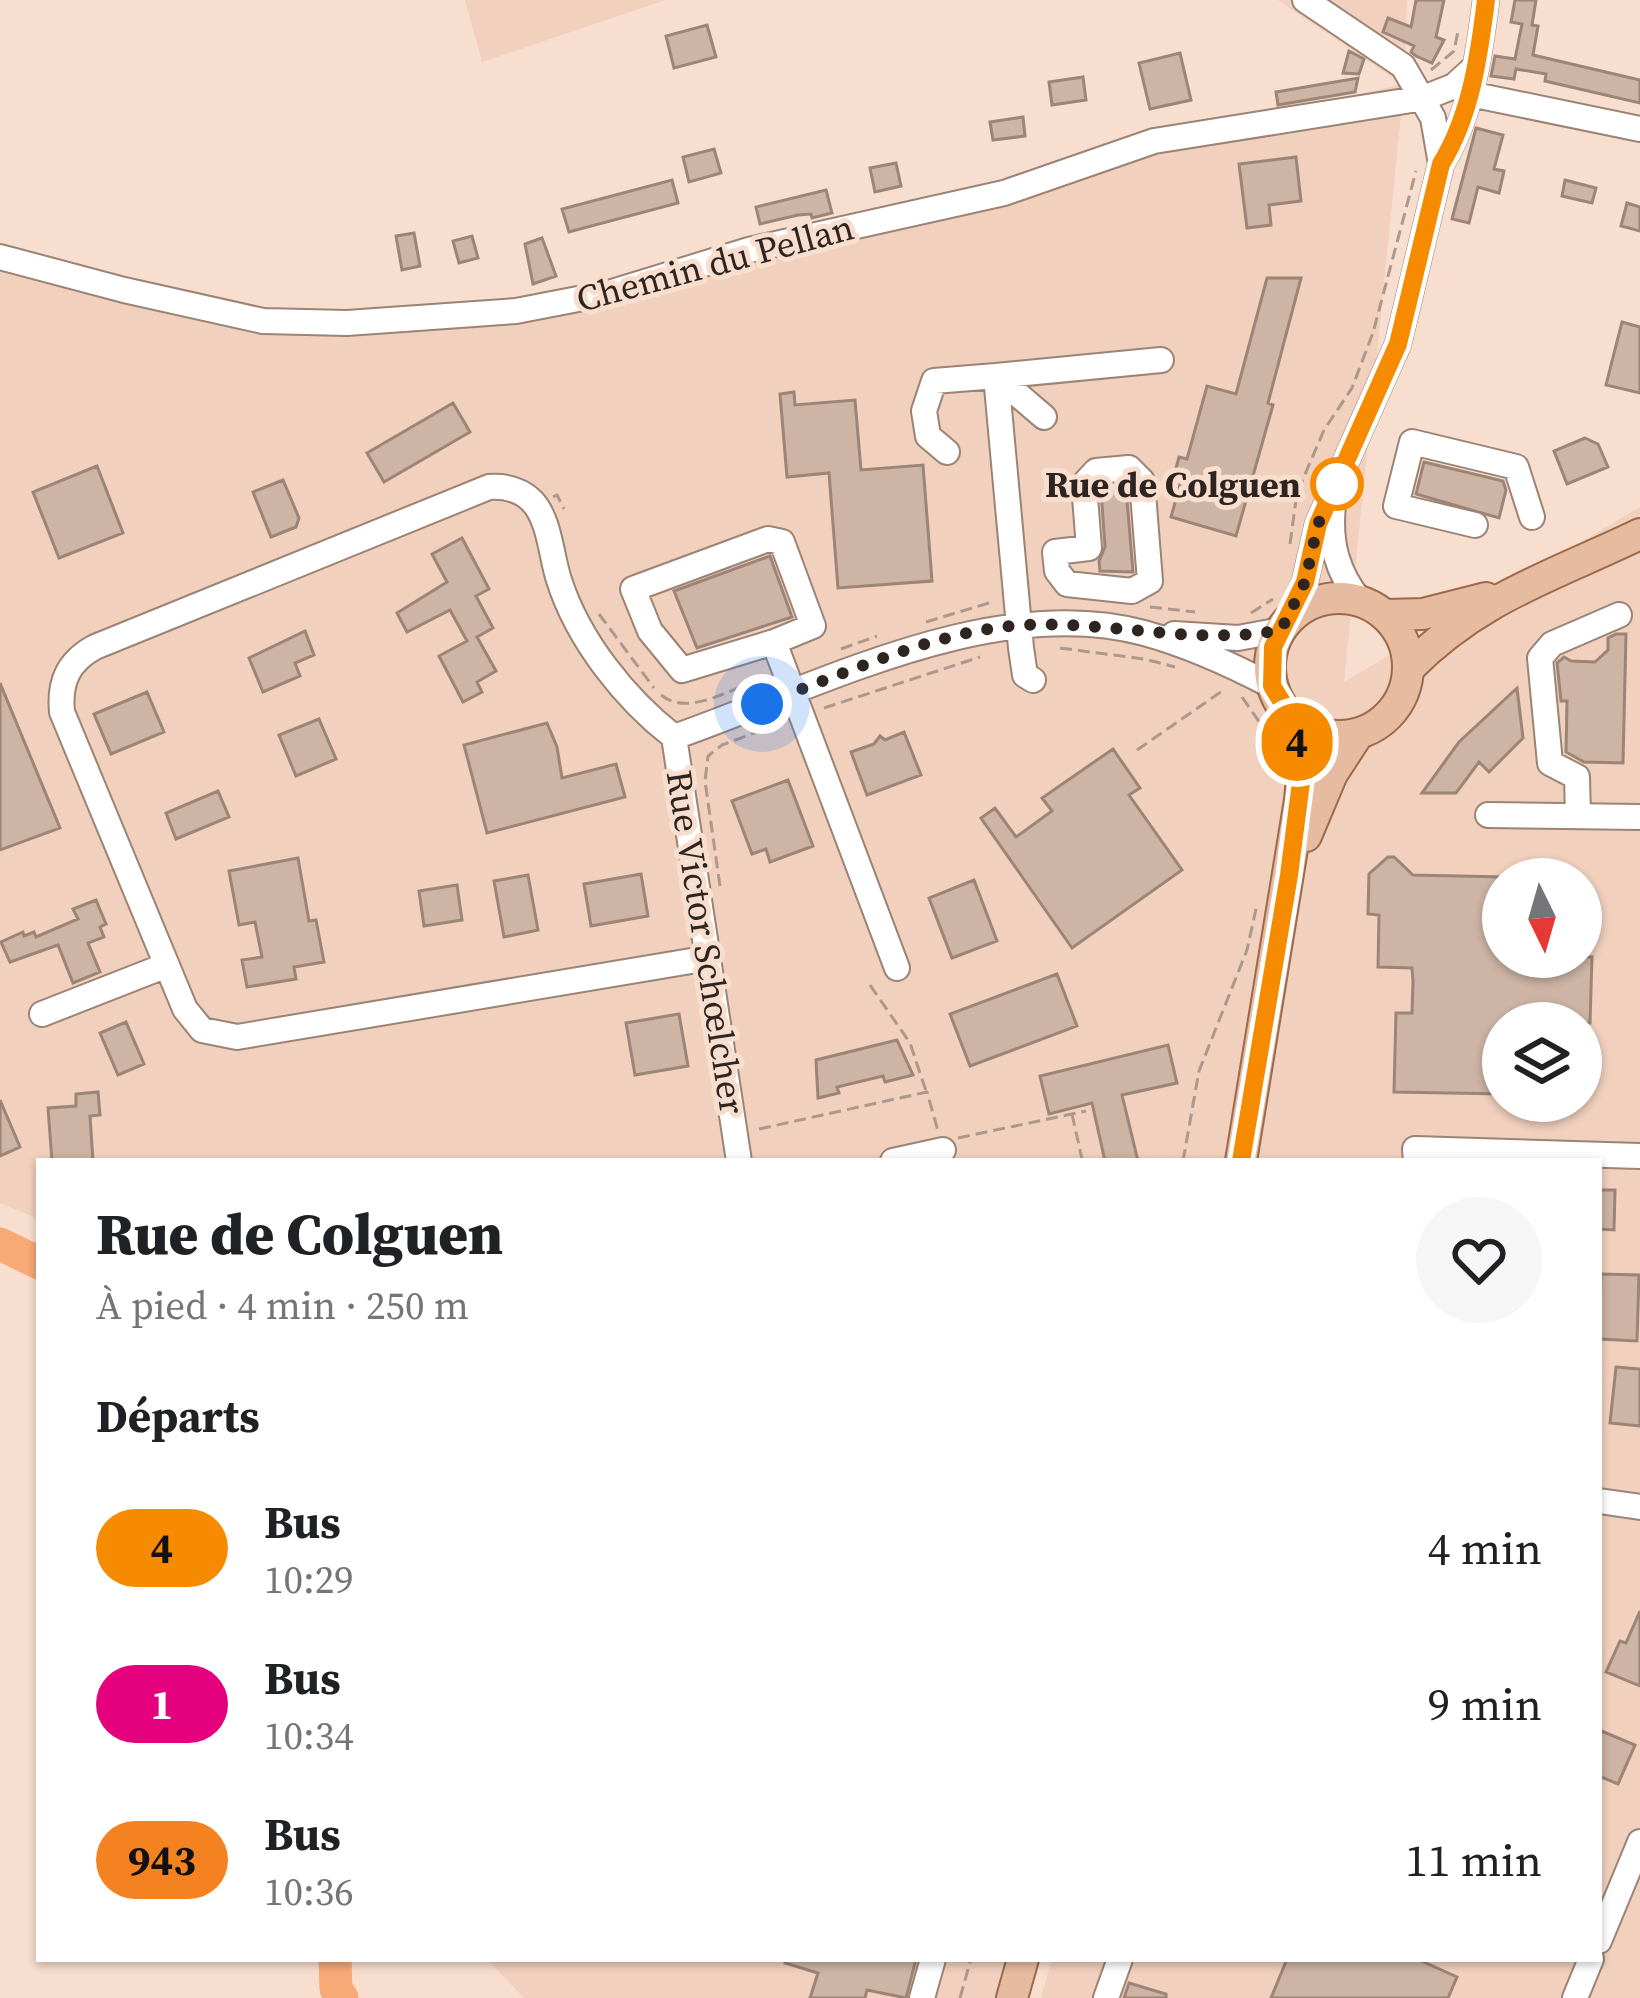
<!DOCTYPE html>
<html lang="fr">
<head>
<meta charset="utf-8">
<style>
	:root { --surface:#fff; --page:#f6f6f6; --text:#202124; --muted:#757577 }
	body { margin:0; font-family:"Source Serif 4",serif; background:var(--page); color:var(--text); height:100vh; display:flex; flex-direction:column; font-size:45px; white-space:nowrap }
	* { box-sizing:border-box; margin:0 }
	p { font-size:39px; color:var(--muted) }
	.icon { flex:none; width:66px; height:66px; fill:none; stroke:currentColor; stroke-width:2; stroke-linecap:round; stroke-linejoin:round }
	.map { position:relative; flex:1; overflow:hidden }
	.details { position:absolute; left:36px; top:1158px; width:1566px; height:804px; display:flex; flex-direction:column; background:var(--surface); border-radius:0px; box-shadow:0 3px 9px #0004 }
	.details>* { flex:none }
	.badge { padding:0 24px; border-radius:39px; font-size:42px; line-height:78px }
	.needle { width:78px; rotate:175deg }
	.controls { position:absolute; left:1482px; top:858px; display:grid; gap:24px }
	.controls a { display:grid; place-items:center; width:120px; height:120px; border-radius:50%; background:var(--surface); box-shadow:0 3px 9px #0004; font-size:60px }
	.you { position:absolute; width:60px; height:60px; margin:-30px; border:9px solid #fff; border-radius:50%; background:#1a73e8; box-shadow:0 0 0 18px #1a73e833 }
	.map>.badge { position:absolute; translate:-50% -50%; box-shadow:0 0 0 6px #fff }
	h2 { padding:0 60px; font-size:45px; line-height:108px }
	.round { display:grid; place-items:center; flex:none; width:126px; height:126px; border-radius:63px; background:var(--page) }
	.headline { display:flex; align-items:center; justify-content:space-between; height:204px; padding:0 60px }
	h1 { font-size:57px; font-weight:800; line-height:90px }
	ul { padding:0; list-style:none }
	li { display:flex; align-items:center; gap:36px; height:156px; padding:0 60px }
	li div { flex:1 }
	li b { display:block; font-size:45px }
	li em { font-style:normal }
	li .badge { min-width:132px; font-weight:700; text-align:center }
	.map>svg:first-child { display:block }
	.built { fill:#f1d0bd; fill-rule:evenodd }
	.lines { fill:none; stroke-linecap:round; stroke-linejoin:round }
	.river { stroke:#f8a976; stroke-width:33 }
	.building { fill:#cdb4a5; stroke:#9c8476; stroke-width:3 }
	.minor-casing { stroke:#9b8375; stroke-width:28 }
	.major-casing { stroke:#9c694a; stroke-width:34 }
	.path { stroke:#ac988c; stroke-width:3; stroke-dasharray:12 6; stroke-linecap:butt }
	.minor { stroke:#fff; stroke-width:24 }
	.major { stroke:#e7bba0; stroke-width:30 }
	.line-casing { stroke:#fff; stroke-width:27 }
	.line { stroke:#f78b00; stroke-width:18 }
	.walk { stroke:#2f2520; stroke-width:12; stroke-dasharray:0 21.6 }
	.stop-dot { fill:#fff; stroke:#f78b00; stroke-width:6 }
	.labels { text-anchor:middle; dominant-baseline:central; stroke-width:10; stroke-linejoin:round; paint-order:stroke }
	.street-label { font-size:36px; fill:#2f2520; stroke:#f8dece }
	.stop-label { font-size:36px; font-weight:bold; fill:#2f2520; stroke:#f8dece; text-anchor:end }
</style>
</head>
<body>
<div class="map">
<svg width="1640" height="1998" viewBox="0 0 1640 1998">
	<rect width="100%" height="100%" fill="#f8dece"/>
	<path class="built" d="M465,0h200l-183,62z
		M1278,0h129l-3,84 -60,598 296,-175v1491h-599l11,-39h547v-798h-1560v58l-39,-16v-935l325,63 212,-32 865,-215zM1503,879h78v78h-78zM1503,1023h78v78h-78z
		M487,1959h536l-11,39h-488z"/>
	<g class="lines">
		<path class="river" d="M0,1244l39,19
			M335,1959l1,30 6,9"/>
	</g>
	<path class="building" d="M1416,0h28l-8,37 8,3 -12,23 -16,-7 -5,-4 3,-6 -31,-14 5,-14 23,9z
		M1515,0h21l-4,25 6,1 -5,29 107,25v23l-95,-22 1,-7 -30,-5 -2,10 -23,-3 4,-20 20,3 7,-35 -11,-2z
		M707,25l9,32 -42,11 -8,-32z
		M1349,51l15,8 -5,15 -16,-1z
		M1180,53l11,47 -41,9 -11,-46z
		M1083,77l3,23 -34,5 -3,-23z
		M1358,78l-3,14 -77,13 -2,-13z
		M1023,117l2,19 -32,4 -3,-18z
		M1476,128l27,7 -9,34 10,2 -5,22 -21,-6 -9,36 -17,-4z
		M714,149l7,24 -32,9 -6,-25z
		M1296,157l5,44 -32,4 2,20 -24,3 -8,-64z
		M896,163l5,23 -26,6 -5,-24z
		M672,180l6,23 -109,29 -7,-23z
		M1565,180l31,8 -4,15 -30,-7z
		M826,190l6,23 -20,5 -1,-4 -13,1 -38,9 -4,-17z
		M1627,203l13,4v24l-19,-5z
		M414,233l6,33 -18,4 -6,-34z
		M472,236l6,22 -19,5 -6,-22z
		M542,238l14,38 -23,8 -8,-40z
		M1267,278h34l-33,125 5,2 -37,131 -65,-19 12,-43 -8,-2 4,-15 8,2 20,-73 29,8z
		M1622,322l18,5v66l-34,-8z
		M794,392l1,13 60,-5 6,70 62,-5 9,116 -94,7 -9,-115 -42,4 -7,-83z
		M453,403l17,29 -86,50 -17,-29z
		M1585,438l13,6 10,23 -41,17 -13,-33z
		M1424,462l79,19 3,9 -7,28 -83,-24z
		M97,466l26,67 -64,25 -26,-66z
		M283,480l16,38 -3,9 -25,10 -18,-45z
		M1126,488l7,84 -33,-1 -1,-10 6,-14 -4,-57z
		M462,538l27,51 -13,7 17,32 -16,9 19,34 -19,11 5,10 -19,10 -24,-46 28,-15 -17,-31 -43,22 -10,-19 50,-31 -15,-28z
		M770,556l22,61 -95,31 -23,-57z
		M305,631l9,24 -19,8 5,13 -37,16 -14,-34z
		M1616,634h10l-3,129 -39,-1 -18,-10 1,-51h-6l-4,-38 7,-6 7,4 24,1 13,-12v-12z
		M0,683l60,145 -60,22z
		M1517,688l6,50 -34,34 -10,-10 -23,31h-34l37,-51z
		M147,692l17,40 -53,22 -17,-40z
		M319,719l17,40 -40,17 -17,-41z
		M547,723l10,24 5,31 54,-14 9,33 -138,36 -23,-88z
		M904,732l17,43 -54,20 -16,-43 23,-8 6,-8 5,4z
		M1113,749l27,39 -11,7 53,75 -110,78 -91,-130 14,-10 21,29 36,-26 -10,-13z
		M788,780l25,66 -43,16 -4,-13 -14,5 -20,-53z
		M218,791l11,26 -53,22 -10,-26z
		M1388,857h6l19,18 90,2v80h89l-2,66h-87v71l-109,-2 2,-79h16l1,-32 -1,-13 -34,-1 1,-52 -11,-1 1,-40z
		M298,858l11,63 7,-1 8,42 -30,5 2,12 -49,8 -5,-27 20,-3 -7,-35 -16,3 -10,-54z
		M641,874l7,42 -57,10 -7,-42z
		M528,875l10,55 -34,7 -10,-56z
		M974,880l23,61 -45,17 -23,-60z
		M457,885l5,35 -38,6 -5,-35z
		M96,900l10,24 -6,3 4,10 -16,6 12,29 -27,11 -15,-38 -48,17 -9,-20 22,-10 1,4 10,-4 2,5 42,-18 -5,-10z
		M1057,974l20,52 -107,40 -20,-52z
		M679,1014l9,52 -53,9 -9,-52z
		M126,1022l18,42 -26,11 -18,-42z
		M897,1040l16,35 -28,7 -2,-6 -46,11 2,6 -21,5 -2,-38z
		M1168,1045l9,38 -55,12 16,66h-33l-13,-58 -43,11 -9,-38z
		M98,1092l2,23 -10,1 3,45h-41l-4,-53 28,-2v-12z
		M0,1100l20,47 -20,9z
		M1599,1190h16l-1,40 -15,-1z
		M1601,1274l38,1 -2,66 -38,-2z
		M1616,1367l24,2v57l-30,-3z
		M1640,1611v75l-34,-14 14,-31 6,2z
		M1599,1730l36,15 -17,39 -19,-8z
		M786,1959h130l-10,39 -39,-8 -2,8h-55l8,-25 -33,-10z
		M1287,1959h130l40,18 -9,21h-177z
		M1129,1983l37,11v4h-42z"/>
	<g class="lines">
		<g class="minor-casing">
			<path id="minor" d="M1470,94l170,35
				M1441,164c30,-49 38,-108 45,-164
				M0,257l124,33 139,31 84,2 169,-12 93,-18 140,-43 255,-57 150,-52 270,-43 30,-12 22,-20
				M947,452l-19,-16 -4,-25 10,-30 62,-5 48,41
				M1129,468l13,13 8,100 -18,10 -65,-7 -10,-13 -2,-19 34,-4 -5,-64 12,-13z
				M1333,505c-4,38 4,67 27,96
				M1475,525l-79,-19 16,-64 104,25 16,50
				M1289,620l16,-38 13,-58 80,-180 43,-180 -8,-46 -30,-52 -98,-66
				M1174,634l64,4 43,-8
				M774,642l39,-16 -31,-84 -14,-3 -135,50 17,42 32,39 92,-28 123,326
				M1033,680l-8,-5 -4,-27 -25,-272 165,-16
				M674,737c141,-49 319,-145 470,-104 44,12 88,32 128,53
				M1488,815l152,2
				M1578,816l-1,-39 -27,-14 -10,-105 12,-14 67,-29
				M709,958l-472,79 -35,-7 -17,-21 -123,-297c-3,-31 7,-51 33,-65l394,-160c15,-1 31,2 43,14 18,19 19,55 27,79 19,60 66,119 115,157l65,424
				M42,1014l125,-49
				M893,1161l50,-11
				M1416,1161l-1,-12 225,7
				M1599,1501l41,6
				M1599,1941l41,-99
				M922,1998l11,-39
				M1106,1998l14,-39
				M1575,1998l16,-39"/>
		</g>
		<g class="major-casing">
			<path id="major" d="M1270 667a69 69 0 1 1 138 0a69 69 0 1 1-138 0Z
				M1386,615l37,-1 63,-16
				M1409,668c70,-71 144,-92 231,-134
				M1306,836l26,-62 26,-40
				M1241,1161l59,-361 3,-33 -11,-49
				M1012,1998l11,-39"/>
		</g>
		<path class="path" d="M1431,70l23,-19 4,-20
			M1374,329l42,-158
			M553,497l4,-2 7,14
			M1290,544l7,-51 27,-63 28,-42 22,-58
			M1150,607l45,5
			M1251,613l22,-14
			M599,614l55,74
			M926,622l66,-20
			M1060,648l84,11 31,8
			M841,649l36,-13
			M661,695c25,20 60,-1 87,-11
			M1242,697l29,42
			M824,708l156,-51
			M1137,750l88,-61
			M720,886l-15,-105 3,-25 14,-11 59,-22
			M870,985l40,58 16,48
			M1072,1114l10,45
			M759,1129l168,-37 11,39
			M958,1138l128,-27
			M1183,1161l16,-90 48,-121 9,-41
			M960,1998l11,-39"/>
		<use href="#minor" class="minor"/>
		<use href="#major" class="major"/>
	</g>
	<g class="lines">
		<g class="line-casing">
			<path id="line" d="M1241,1161l48,-286 14,-108 -11,-49 -20,-32 1,-39 32,-65 13,-58 80,-180 43,-180c30,-49 38,-108 45,-164"/>
		</g>
		<use href="#line" class="line"/>
		<path class="walk" d="M762,704c84,-30 173,-74 263,-79 88,-4 168,21 256,5l24,-48 13,-58 19,-40"/>
	</g>
	<circle class="stop-dot" cx="1337" cy="484" r="24"/>
	<g class="labels">
		<g class="street-label">
			<text transform="translate(715 263) rotate(-15)">Chemin du Pellan</text>
			<text transform="translate(706 942) rotate(81)">Rue Victor Schœlcher</text>
		</g>
		<g class="stop-label">
			<text x="1301" y="484">Rue de Colguen</text>
		</g>
	</g>
</svg>
<div class="controls">
<a><svg class="needle" viewBox="-14 -14 28 28"><path d="M0-13l5 13h-10z" fill="#e53935"/><path d="M0 13l5-13h-10z" fill="#757577"/></svg></a>
<a><svg class="icon" aria-label="layers" viewBox="0 0 24 24"><path d="M12 4l9 5-9 5-9-5zM3 14l9 5 9-5"/></svg></a>
</div>
<div class="you" style="left:762px;top:704px"></div>
<b class="badge" style="left:1297px;top:742px;background:#f78b00;color:#111">4</b>
<section class="details">
<div class="headline"><div><h1>Rue de Colguen</h1><p>À pied · 4 min · 250 m</p></div><a class="round"><svg class="icon" aria-label="heart" viewBox="0 0 24 24"><path d="M12 20l-8-8c-3-5 5-10 8-4 3-6 11-1 8 4z"/></svg></a></div>
<h2>Départs</h2>
<ul>
<li><span class="badge" style="background:#f78b00;color:#111">4</span><div><b>Bus</b><p>10:29</p></div><em>4 min</em></li>
<li><span class="badge" style="background:#e5007d;color:#fff">1</span><div><b>Bus</b><p>10:34</p></div><em>9 min</em></li>
<li><span class="badge" style="background:#f58220;color:#111">943</span><div><b>Bus</b><p>10:36</p></div><em>11 min</em></li>
</ul>
</section>
</div>
</body>
</html>
